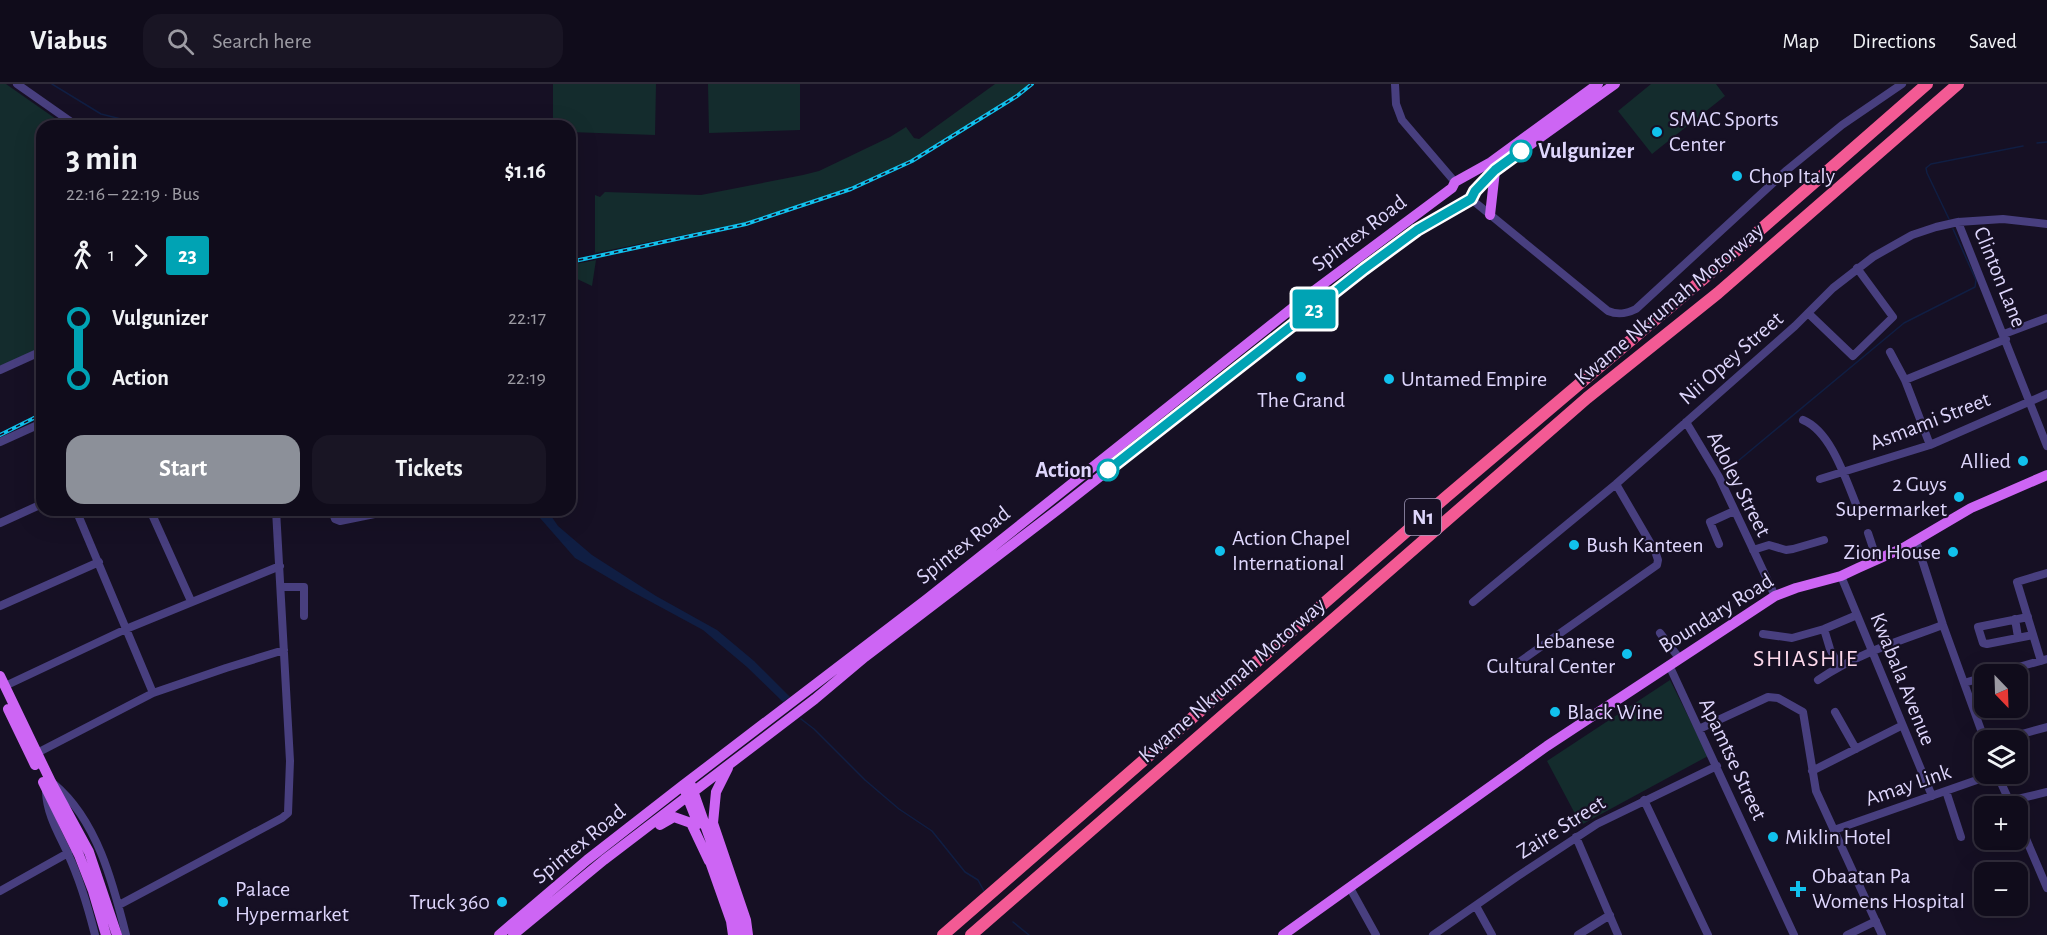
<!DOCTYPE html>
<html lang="en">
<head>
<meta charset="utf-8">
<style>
	:root { --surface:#100c1b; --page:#191524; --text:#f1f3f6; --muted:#9c9ba3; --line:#302c3a; --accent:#8c9099 }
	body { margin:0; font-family:"Alegreya Sans",sans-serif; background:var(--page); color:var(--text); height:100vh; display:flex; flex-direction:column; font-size:22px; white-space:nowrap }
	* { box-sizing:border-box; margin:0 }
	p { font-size:20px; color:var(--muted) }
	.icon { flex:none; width:33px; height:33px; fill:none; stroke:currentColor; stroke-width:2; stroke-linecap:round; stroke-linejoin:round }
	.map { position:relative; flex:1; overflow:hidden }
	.panel { position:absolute; left:36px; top:36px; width:540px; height:396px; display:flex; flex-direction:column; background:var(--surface); border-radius:18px; box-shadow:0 6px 24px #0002,0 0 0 2px var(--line) }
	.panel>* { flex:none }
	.badge { padding:0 12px; border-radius:4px; font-size:21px; line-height:39px }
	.needle { width:39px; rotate:157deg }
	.fabs { position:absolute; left:1974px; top:580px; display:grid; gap:12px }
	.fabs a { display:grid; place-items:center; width:54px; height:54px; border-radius:12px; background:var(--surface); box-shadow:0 6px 24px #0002,0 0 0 2px var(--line); font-size:30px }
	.map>.badge { position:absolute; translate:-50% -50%; box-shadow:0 0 0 3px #fff }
	.legs { display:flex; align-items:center; gap:9px; height:66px; padding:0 30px; font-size:20px }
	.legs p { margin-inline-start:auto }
	.summary { display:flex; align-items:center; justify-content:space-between; height:102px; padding:0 30px }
	h1 { font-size:33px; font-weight:700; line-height:45px }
	.button { display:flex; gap:12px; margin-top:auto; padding:12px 30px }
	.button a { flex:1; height:69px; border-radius:18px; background:var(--accent); color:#fff; font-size:24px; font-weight:700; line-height:69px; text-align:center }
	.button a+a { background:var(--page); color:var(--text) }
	ul { padding:0 30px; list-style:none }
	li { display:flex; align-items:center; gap:21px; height:60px; font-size:22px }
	li i { display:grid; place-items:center; width:9px; height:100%; margin:0 8px; background:currentColor }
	li i::after { content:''; width:15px; height:15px; margin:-8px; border:4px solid; border-radius:50%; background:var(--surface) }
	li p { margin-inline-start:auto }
	li:first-child i { background:linear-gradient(#0000 50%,currentColor 0) }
	li:last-child i { background:linear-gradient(currentColor 50%,#0000 0) }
	header { display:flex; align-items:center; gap:36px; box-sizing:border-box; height:84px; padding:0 30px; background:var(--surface); border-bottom:2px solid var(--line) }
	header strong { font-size:28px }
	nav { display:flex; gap:33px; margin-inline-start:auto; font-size:21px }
	.search { width:420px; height:54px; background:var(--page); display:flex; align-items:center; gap:15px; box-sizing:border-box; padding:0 21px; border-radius:18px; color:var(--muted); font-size:22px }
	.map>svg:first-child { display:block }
	.green { fill:#142c2d }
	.water { fill:#101e43 }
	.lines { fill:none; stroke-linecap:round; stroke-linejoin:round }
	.stream { stroke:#101e43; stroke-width:1.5 }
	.minor { stroke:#483f7f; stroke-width:8 }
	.major { stroke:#cd65f4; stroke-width:10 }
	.highway { stroke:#f35a94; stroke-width:12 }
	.rail-casing { stroke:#11c1ed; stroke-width:4 }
	.rail { stroke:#161024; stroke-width:1.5; stroke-dasharray:4.5; stroke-linecap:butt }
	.line-1-casing { stroke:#fff; stroke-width:14 }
	.line-1 { stroke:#00a3b4; stroke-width:9 }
	.poi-dot { fill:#11c1ed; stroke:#161024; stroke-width:2 }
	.stop-1-dot { fill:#fff; stroke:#00a3b4; stroke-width:3 }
	.labels { text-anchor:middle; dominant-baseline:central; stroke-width:4.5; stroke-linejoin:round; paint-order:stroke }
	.shield { fill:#161024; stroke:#a29bbb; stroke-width:1.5 }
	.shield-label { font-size:21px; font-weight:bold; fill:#ded6fc }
	.poi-label { font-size:22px; fill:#ded6fc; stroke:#161024; text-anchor:start }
	.stop-label { font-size:22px; font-weight:bold; fill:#ded6fc; stroke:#161024; text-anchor:start }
	.street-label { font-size:22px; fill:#ded6fc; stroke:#161024 }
	.neighbourhood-label { font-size:24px; letter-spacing:1.5px; fill:#fcd8eb; stroke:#161024 }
</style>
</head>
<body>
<header>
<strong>Viabus</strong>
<div class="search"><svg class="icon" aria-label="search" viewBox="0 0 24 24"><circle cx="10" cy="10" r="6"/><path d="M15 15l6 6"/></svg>Search here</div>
<nav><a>Map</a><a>Directions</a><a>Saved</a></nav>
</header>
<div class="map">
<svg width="2047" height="851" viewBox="0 0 2047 851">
	<rect width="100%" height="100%" fill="#161024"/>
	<path class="green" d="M0,0h6l60,42h-24v222l-42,18z
		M553,0h103l-1,51 -85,-3v-6h-17z
		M708,0h92v46l-91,3z
		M995,0h34l-18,16 -59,39 -37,20 -99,44 -64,18 -157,32v-58l5,2 5,-5 96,3 102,-20 16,-4 71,-34 16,-10 8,11 5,1z
		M1651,0h65l9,12 -73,58 -34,-43z
		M596,176l-4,26 -19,-9 -3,1v-13z
		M1670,596l38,76 -127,69 -34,-64z"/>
	<path class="water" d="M533,426h14l11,16 34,29 64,41 61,34 37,31 36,36 -7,5 -36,-35 -44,-37 -72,-39 -56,-33z"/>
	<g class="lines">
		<path class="stream" d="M52,0l49,30 32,8 3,4
			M2037,59l10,-1
			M1949,135l-22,-46 -1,-5 5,-4 92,-18
			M1732,382l172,-143 71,-36 1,-7 -23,-51
			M801,635l13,10 51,51 34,29 33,22 33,41 13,8 6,11
			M1013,838l16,13"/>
		<path class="minor" d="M17,0l60,42
			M1395,0l1,20 6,16 53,62
			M1471,115l137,112c10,4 18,3 28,-2l151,-139 55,-45 60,-41
			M1958,138l89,224
			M1808,229l45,43 40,-39 -36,-49
			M2004,250l43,-16
			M1890,268l15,28 25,65
			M0,286l42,-19
			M1905,296l101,-41
			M1803,336c29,12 43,61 55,89
			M1686,338l33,55 56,119
			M0,358l42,-19
			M1820,395l110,-34 117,-51
			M76,426l77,183
			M150,426l41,91
			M332,426l3,9 5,2 54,-11
			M0,439l42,-19
			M1868,449l9,27
			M1916,457l27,84 42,116
			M1719,460l-9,-22 24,-11
			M1753,466l16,-5 17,5 7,-1 31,-9
			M1841,492l91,220
			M281,503h23v29
			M1473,518l143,-118 179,-158 38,-38 40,-31 39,-22 24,-8 22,-5 45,-3 44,5
			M0,522l99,-44
			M2028,533l-50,10 5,16 4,1 46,-9
			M2015,535l3,18
			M1824,545l6,20 9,17
			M1660,549l19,25
			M1763,550l29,4 32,-9 33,-14
			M2041,577l-24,-79 30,-9
			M1669,581l125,270
			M1508,586l149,-105 1,-5 -3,-9 -39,-67
			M1991,591l56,-16
			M1818,596c38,-26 81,-39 125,-55
			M1964,599l20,-6
			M5,602l121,-57 154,-63
			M1835,628l21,37
			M1699,645l69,-32 10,1 25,14 13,79 66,144
			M1997,657l50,-14
			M37,669l116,-60 73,-25 58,-18
			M1812,687l89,-45
			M1997,690l15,33
			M54,700c43,36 59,99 72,151
			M1946,707l15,46
			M46,708c1,23 13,42 22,62 12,26 20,53 27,81
			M1644,716l64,135
			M2009,717l38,-9
			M2018,736l29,68
			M1834,746l160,-56
			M1576,753l42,98
			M1350,804l26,47
			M0,807l68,-38
			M119,821l163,-87 6,-5 2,-52 -14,-251
			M1476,822l16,29
			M1433,851l85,-59 79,-52 120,-58
			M1578,851l32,-20
			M1847,851l29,-14"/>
		<path class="major" d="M1490,131l5,-44
			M0,592l51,106 38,70 28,83
			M8,625l27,56
			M728,684l-12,24 -3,31 33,97 2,15
			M43,698l36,73 14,36 13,44
			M691,701l45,128 4,22
			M685,707l13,33
			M660,741l14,-8 17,6 18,38
			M708,772l23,65 2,14
			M499,851l88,-75 95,-74 245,-187 388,-309 137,-102 3,-6 36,-20 107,-78
			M513,851l91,-75 211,-161 50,-42 195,-149 304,-239 53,-39 54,-31 4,-8 20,-21 120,-86
			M1283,851l264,-189 228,-150 21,-8 45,-12 17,-8 45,-20 68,-40 76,-33"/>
		<path class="highway" d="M943,851l503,-438 282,-239 199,-174
			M971,851l616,-537 131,-105 240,-209"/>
		<g class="rail-casing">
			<path id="rail" d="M570,178l176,-38 105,-35 61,-28 105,-65 15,-12
				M0,351l42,-21"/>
		</g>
		<use href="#rail" class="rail"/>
	</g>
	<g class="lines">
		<g class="line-1-casing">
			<path id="line-1" d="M1108,386l256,-201 53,-39 54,-31 4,-8 20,-21 26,-19"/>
		</g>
		<use href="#line-1" class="line-1"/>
	</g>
	<g class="poi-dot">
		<circle cx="1657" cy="48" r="6"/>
		<circle cx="1737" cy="92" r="6"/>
		<circle cx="1301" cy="293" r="6"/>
		<circle cx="1389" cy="295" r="6"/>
		<circle cx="2023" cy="377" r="6"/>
		<circle cx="1959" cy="413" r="6"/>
		<circle cx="1574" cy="461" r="6"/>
		<circle cx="1220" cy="467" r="6"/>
		<circle cx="1953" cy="468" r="6"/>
		<circle cx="1627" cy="570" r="6"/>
		<circle cx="1555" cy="628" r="6"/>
		<circle cx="1773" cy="753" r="6"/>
		<path d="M1795 796h6v6h6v6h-6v6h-6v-6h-6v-6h6z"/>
		<circle cx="223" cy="818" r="6"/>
		<circle cx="502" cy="818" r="6"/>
	</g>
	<g class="stop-1-dot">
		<circle cx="1521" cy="67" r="10"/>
		<circle cx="1108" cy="386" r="10"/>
	</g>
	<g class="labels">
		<rect class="shield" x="1405" y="415" width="36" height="36" rx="4.5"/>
		<g class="shield-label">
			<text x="1423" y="433">N1</text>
		</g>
		<g class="poi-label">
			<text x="1669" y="35">SMAC Sports<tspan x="1669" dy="25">Center</tspan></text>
			<text x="1749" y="92">Chop Italy</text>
			<text x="1401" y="295">Untamed Empire</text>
			<text x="1301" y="316" text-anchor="middle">The Grand</text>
			<text x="2011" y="377" text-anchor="end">Allied</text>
			<text x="1947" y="400" text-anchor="end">2 Guys<tspan x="1947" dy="25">Supermarket</tspan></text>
			<text x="1232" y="454">Action Chapel<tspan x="1232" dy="25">International</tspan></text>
			<text x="1586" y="461">Bush Kanteen</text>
			<text x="1941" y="468" text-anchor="end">Zion House</text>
			<text x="1615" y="557" text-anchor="end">Lebanese<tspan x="1615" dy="25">Cultural Center</tspan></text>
			<text x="1567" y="628">Black Wine</text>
			<text x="1785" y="753">Miklin Hotel</text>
			<text x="1812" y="792">Obaatan Pa<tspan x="1812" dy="25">Womens Hospital</tspan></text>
			<text x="235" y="805">Palace<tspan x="235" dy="25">Hypermarket</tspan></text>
			<text x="490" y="818" text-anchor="end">Truck 360</text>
		</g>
		<g class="stop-label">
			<text x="1538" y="67">Vulgunizer</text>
			<text x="1092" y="386" text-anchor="end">Action</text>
		</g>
		<g class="street-label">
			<text transform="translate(1359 149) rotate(-37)">Spintex Road</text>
			<text transform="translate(2000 193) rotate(68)">Clinton Lane</text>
			<text transform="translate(1669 220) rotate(-40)">Kwame Nkrumah Motorway</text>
			<text transform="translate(1731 274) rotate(-41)">Nii Opey Street</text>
			<text transform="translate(1930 337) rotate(-21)">Asmami Street</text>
			<text transform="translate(1739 400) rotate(63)">Adoley Street</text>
			<text transform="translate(963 461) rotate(-38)">Spintex Road</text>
			<text transform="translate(1716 529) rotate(-32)">Boundary Road</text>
			<text transform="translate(1903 595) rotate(68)">Kwabala Avenue</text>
			<text transform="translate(1232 596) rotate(-41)">Kwame Nkrumah Motorway</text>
			<text transform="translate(1733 675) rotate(65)">Apamtse Street</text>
			<text transform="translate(1908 701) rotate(-19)">Amay Link</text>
			<text transform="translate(1561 743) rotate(-32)">Zaire Street</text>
			<text transform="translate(579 760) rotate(-39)">Spintex Road</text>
		</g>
		<g class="neighbourhood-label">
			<text x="1806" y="575">SHIASHIE</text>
		</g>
	</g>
</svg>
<div class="fabs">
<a><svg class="needle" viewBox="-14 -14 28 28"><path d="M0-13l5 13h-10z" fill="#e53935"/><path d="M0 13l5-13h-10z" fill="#9c9ba3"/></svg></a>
<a><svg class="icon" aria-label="layers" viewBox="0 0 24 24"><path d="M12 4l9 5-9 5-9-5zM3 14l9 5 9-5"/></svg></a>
<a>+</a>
<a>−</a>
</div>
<b class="badge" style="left:1314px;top:225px;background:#00a3b4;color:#fff">23</b>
<section class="panel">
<div class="summary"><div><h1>3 min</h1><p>22:16 – 22:19 · Bus</p></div><b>$1.16</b></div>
<div class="legs"><svg class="icon" aria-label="walk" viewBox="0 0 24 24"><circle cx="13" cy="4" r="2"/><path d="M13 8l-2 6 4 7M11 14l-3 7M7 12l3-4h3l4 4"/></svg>1<svg class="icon" aria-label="forward" viewBox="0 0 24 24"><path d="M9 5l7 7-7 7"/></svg><b class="badge" style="background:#00a3b4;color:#fff">23</b></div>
<ul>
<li><i style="color:#00a3b4"></i><b>Vulgunizer</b><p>22:17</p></li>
<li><i style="color:#00a3b4"></i><b>Action</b><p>22:19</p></li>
</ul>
<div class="button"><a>Start</a><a>Tickets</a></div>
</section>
</div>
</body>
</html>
